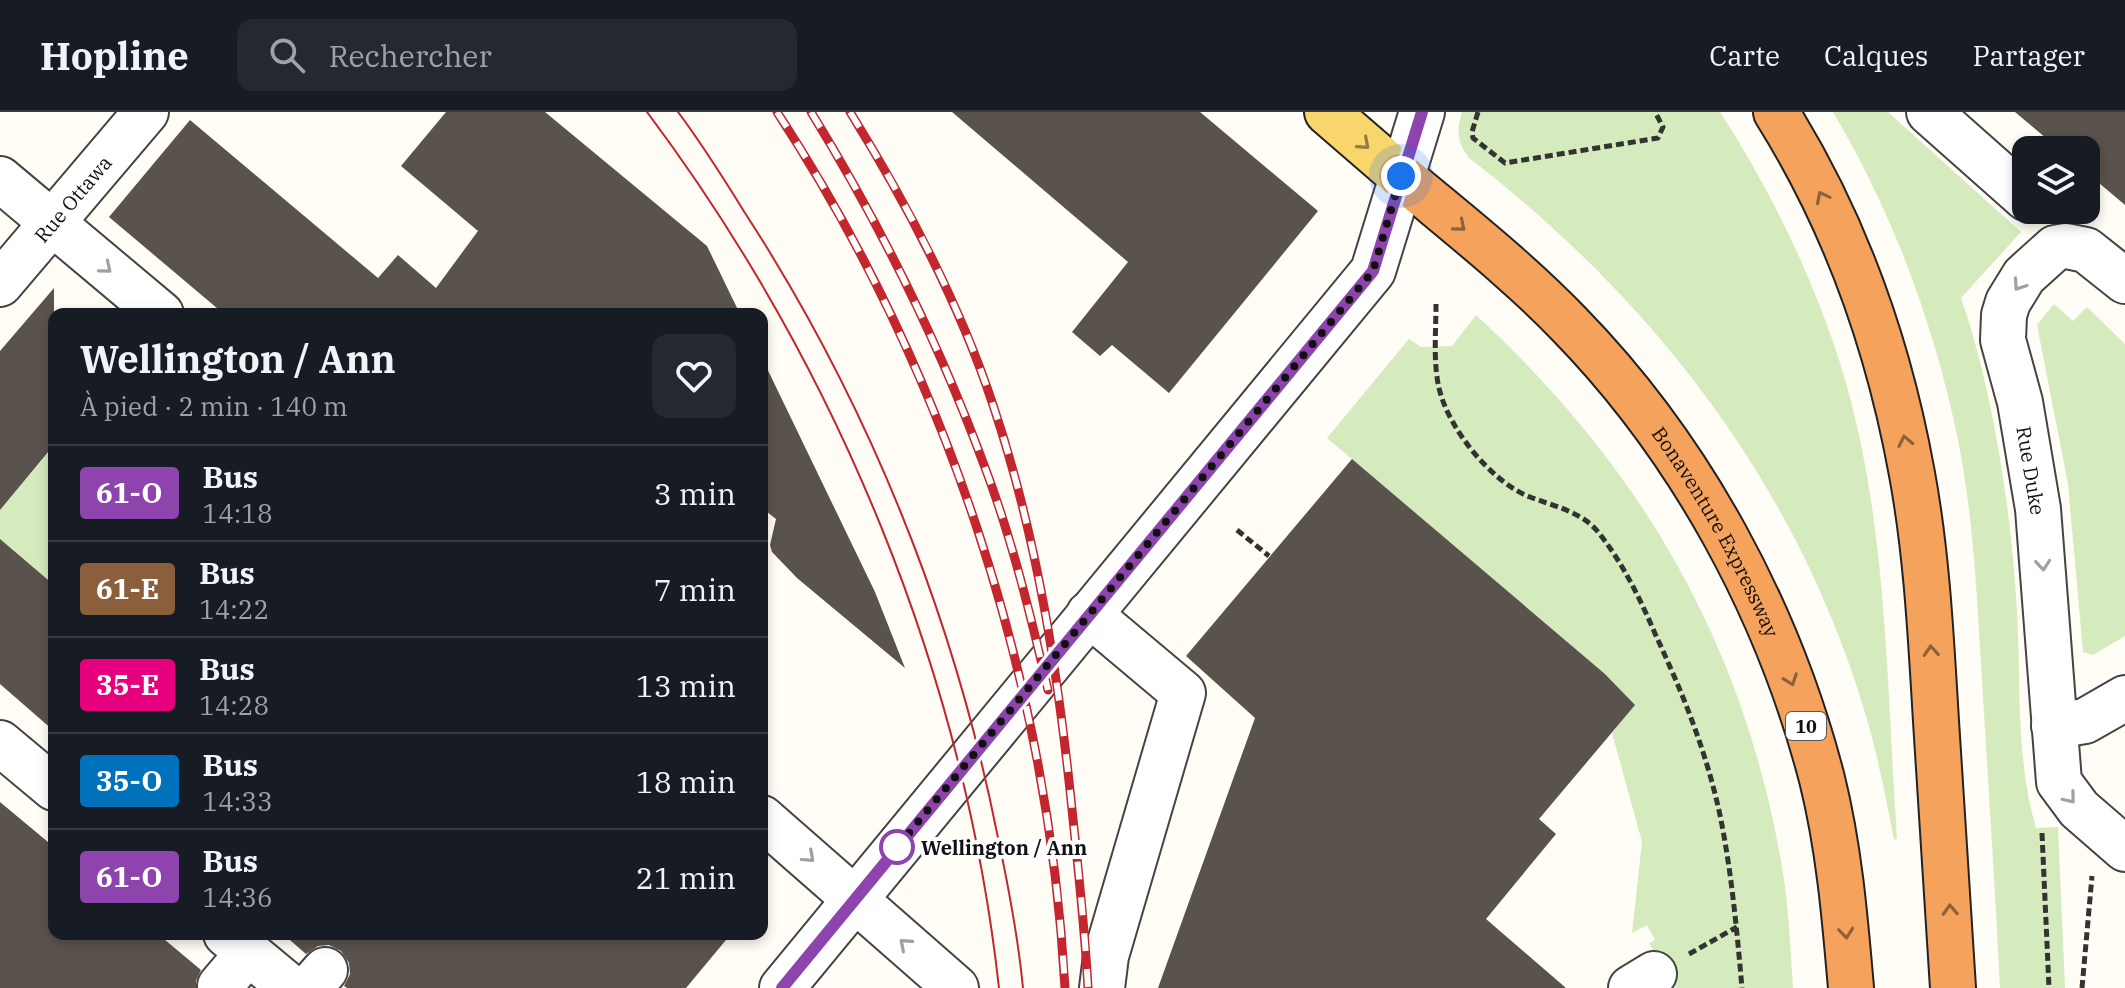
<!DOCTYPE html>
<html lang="fr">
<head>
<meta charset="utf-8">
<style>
	:root { --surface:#171b24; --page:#242831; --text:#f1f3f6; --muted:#9ea1a6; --line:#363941 }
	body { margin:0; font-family:"IBM Plex Serif",serif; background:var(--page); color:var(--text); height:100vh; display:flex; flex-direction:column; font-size:30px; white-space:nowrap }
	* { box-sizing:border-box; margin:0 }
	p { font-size:26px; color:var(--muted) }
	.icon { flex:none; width:44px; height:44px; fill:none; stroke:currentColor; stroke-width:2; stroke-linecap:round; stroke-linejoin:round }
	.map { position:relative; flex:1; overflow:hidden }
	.drawer { position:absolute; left:48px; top:196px; width:720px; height:632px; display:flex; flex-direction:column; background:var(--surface); border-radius:16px; box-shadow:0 4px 12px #0003 }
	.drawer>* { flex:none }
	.badge { padding:0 16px; border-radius:6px; font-size:28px; line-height:52px }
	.tools { position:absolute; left:2012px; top:24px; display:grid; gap:16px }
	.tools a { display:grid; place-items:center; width:88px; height:88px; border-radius:16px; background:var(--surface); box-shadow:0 4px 12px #0003; font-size:40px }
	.you { position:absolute; width:40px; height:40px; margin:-20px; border:6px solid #fff; border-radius:50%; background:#1a73e8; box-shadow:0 0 0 12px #1a73e833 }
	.map>.badge { position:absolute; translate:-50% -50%; box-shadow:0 0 0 4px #fff }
	.round { display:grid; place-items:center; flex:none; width:84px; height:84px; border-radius:16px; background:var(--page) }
	.headline { display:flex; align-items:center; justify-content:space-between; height:136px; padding:0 32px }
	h1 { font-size:38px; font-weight:800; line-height:60px }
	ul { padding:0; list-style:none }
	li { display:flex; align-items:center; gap:24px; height:96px; padding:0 32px; border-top:2px solid var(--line) }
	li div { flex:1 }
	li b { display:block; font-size:30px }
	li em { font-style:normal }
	li .badge { min-width:88px; font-weight:700; text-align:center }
	header { display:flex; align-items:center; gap:48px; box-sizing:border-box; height:112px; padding:0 40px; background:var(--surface); border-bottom:2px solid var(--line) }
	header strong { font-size:38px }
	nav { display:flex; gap:44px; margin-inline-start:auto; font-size:28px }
	.search { width:560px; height:72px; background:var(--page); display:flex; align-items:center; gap:20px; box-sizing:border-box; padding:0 28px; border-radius:16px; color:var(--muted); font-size:30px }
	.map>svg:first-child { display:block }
	.green { fill:#d5ebbd }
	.building { fill:#5a524d }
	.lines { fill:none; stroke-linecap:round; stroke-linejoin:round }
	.minor-casing { stroke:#444; stroke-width:48 }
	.major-casing { stroke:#222; stroke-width:48 }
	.highway-casing { stroke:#222; stroke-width:48 }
	.path { stroke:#333; stroke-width:5; stroke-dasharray:8 4; stroke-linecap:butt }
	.minor { stroke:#fff; stroke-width:44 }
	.major { stroke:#f9d66b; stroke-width:44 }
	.highway { stroke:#f5a25d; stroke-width:44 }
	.tram { stroke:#c4262e; stroke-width:2 }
	.rail-casing { stroke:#c4262e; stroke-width:9 }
	.rail { stroke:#fff; stroke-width:6; stroke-dasharray:18; stroke-linecap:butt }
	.oneway { stroke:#917d42 }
	.oneway2 { stroke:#8e613b }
	.oneway3 { stroke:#a0a0a0 }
	.line-casing { stroke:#fff; stroke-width:18 }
	.line { stroke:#8e44ad; stroke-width:12 }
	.walk { stroke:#111; stroke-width:8; stroke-dasharray:0 14.4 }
	.stop-dot { fill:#fff; stroke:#8e44ad; stroke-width:4 }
	.labels { text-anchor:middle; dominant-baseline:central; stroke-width:8; stroke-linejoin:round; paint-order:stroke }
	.shield { fill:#fff; stroke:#585858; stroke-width:2 }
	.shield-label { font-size:18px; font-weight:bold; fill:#111 }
	.street-label { font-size:20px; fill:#111; stroke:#fff }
	.stop-label { font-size:20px; font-weight:bold; fill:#111; stroke:#fff; text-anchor:start }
</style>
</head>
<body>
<header>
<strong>Hopline</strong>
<div class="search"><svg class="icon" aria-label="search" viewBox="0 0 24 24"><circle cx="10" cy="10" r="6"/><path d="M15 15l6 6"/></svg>Rechercher</div>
<nav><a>Carte</a><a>Calques</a><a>Partager</a></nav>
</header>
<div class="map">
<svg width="2125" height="876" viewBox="0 0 2125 876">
	<rect width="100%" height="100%" fill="#fffdf5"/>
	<path class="green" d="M1462,0h258c50,77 92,163 120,251 48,152 46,318 57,475l-3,2c-8,-41 -16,-83 -28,-124 -67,-228 -210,-414 -397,-558 -12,-16 -13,-27 -7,-46z
		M1833,0h55l133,120 -60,66c31,89 49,205 55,299 6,76 -2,157 20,231l22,-1 7,161h-65c-5,-103 -12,-206 -18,-308 -5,-78 -8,-158 -23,-235 -23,-116 -66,-232 -126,-333z
		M2054,192l19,17 14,-14 38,37v292l-32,19 -10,-3 -15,-168 -31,-159z
		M1476,203c166,153 268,329 306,552 7,40 8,81 11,121h-117l-27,-45 6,-3 -8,-15 -15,8 10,-91 -30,-109 22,-28 -29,-31 -278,-236 82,-99 12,8 31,-1z
		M54,334v140l-54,-46v-30z"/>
	<path class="building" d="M446,0h99l162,134 33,68h-516l-115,-97 81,-97 188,158 20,-23 38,33 42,-57 -77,-65z
		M952,0h248l118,99 -149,182 -57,-48 -12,11 -28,-24 56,-70z
		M2015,0h110v93l-39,-33v-22h-26z
		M54,176v157l-54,65v-159z
		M762,246l113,234 30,76 -108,-90 -25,-26 -2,-7 6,-26 -14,-11z
		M1352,347l253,215 30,31 -96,114 17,15 -70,85 80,69h-408l97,-270 -69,-62z
		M0,427l54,46v146l-54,-47z
		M0,690l54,45v87h104l43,36 -5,11v7h-196z
		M283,822h448l-45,54h-339l-3,-2 6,-12 -1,-11 -8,-12 -12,-6 -11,1 -12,8z"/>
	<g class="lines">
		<g class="minor-casing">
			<g id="minor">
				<path d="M1929,0l97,86"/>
				<path d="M0,67l161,135"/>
				<path id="s1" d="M2125,169l-39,-31 -20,-4 -11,2 -31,28 -16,26 -4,13 -1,25 17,62 18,107 21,273 20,27 46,40"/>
				<path id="s2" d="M0,172l146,-172"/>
				<path d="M1089,502l94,79 -77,263 -4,32"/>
				<path d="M2054,614l31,-5 40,-23"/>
				<path d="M0,631l54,45"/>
				<path d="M762,706l194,170"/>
				<path d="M226,822l65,54"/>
				<path d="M220,874l28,-33"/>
				<path d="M309,876l16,-18"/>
				<path d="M782,876l591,-717 49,-159"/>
				<path d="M1631,876l23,-14"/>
			</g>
		</g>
		<g class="major-casing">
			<path id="major" d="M1327,0l74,64"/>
		</g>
		<g class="highway-casing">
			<g id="highway">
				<path d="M1776,0c69,110 113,235 136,362 15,81 19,165 24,247 6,89 12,178 17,267"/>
				<path id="s3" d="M1401,64c57,48 116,94 168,148 122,125 209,286 253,455 17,68 23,139 29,209"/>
			</g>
		</g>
		<path class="path" d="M1478,0l-6,20 1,6 32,25 153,-25 5,-11 -8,-15
			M1436,192c0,27 -3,58 3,84 9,40 52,94 91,109 26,10 55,15 72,40 23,30 40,66 55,101 27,58 51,118 64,182 11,56 16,112 21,168
			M1237,418l32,26
			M2042,721l7,155
			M1689,842l48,-27
			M2082,876l10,-112"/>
		<use href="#minor" class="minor"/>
		<use href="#major" class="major"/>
		<use href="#highway" class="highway"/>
		<path class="tram" d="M647,0c190,254 317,560 352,876
			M678,0c24,32 46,67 67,101 122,188 208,400 252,620 11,51 21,103 26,155"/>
		<g class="rail-casing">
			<path id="rail" d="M777,0c169,259 271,567 288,876
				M811,0c70,114 130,235 176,361 26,70 44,144 61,217
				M850,0c57,92 109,190 143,293 45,134 66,274 80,414 6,57 12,113 15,169"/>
		</g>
		<use href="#rail" class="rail"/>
	</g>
	<defs><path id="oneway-chevron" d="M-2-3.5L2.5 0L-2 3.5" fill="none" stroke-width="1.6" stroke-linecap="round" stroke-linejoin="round" transform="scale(2)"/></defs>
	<use class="oneway" href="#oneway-chevron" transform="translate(1364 32) rotate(41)"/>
	<g class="oneway2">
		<use href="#oneway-chevron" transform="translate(1822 85) rotate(-117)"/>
		<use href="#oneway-chevron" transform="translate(1460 114) rotate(40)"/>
		<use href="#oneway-chevron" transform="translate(1905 329) rotate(-102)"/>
		<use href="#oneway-chevron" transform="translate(1931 539) rotate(-94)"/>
		<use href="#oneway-chevron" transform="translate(1791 568) rotate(70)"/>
		<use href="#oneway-chevron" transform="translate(1950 798) rotate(-93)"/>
		<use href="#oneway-chevron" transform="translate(1846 821) rotate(84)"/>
	</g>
	<g class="oneway3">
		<use href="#oneway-chevron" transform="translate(106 156) rotate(40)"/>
		<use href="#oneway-chevron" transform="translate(2019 173) rotate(124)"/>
		<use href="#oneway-chevron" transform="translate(2043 453) rotate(85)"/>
		<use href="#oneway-chevron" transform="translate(2070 686) rotate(51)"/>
		<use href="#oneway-chevron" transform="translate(809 745) rotate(42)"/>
		<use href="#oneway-chevron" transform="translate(905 832) rotate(-139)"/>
	</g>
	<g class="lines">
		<g class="line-casing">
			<path id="line" d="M782,876l591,-717 49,-159"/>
		</g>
		<use href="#line" class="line"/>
		<path class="walk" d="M897,735l-3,4 479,-580 28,-95"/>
	</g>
	<circle class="stop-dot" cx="897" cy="735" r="16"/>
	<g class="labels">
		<rect class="shield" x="1786" y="600" width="40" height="28" rx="6"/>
		<g class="shield-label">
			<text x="1806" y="614">10</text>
		</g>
		<g class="street-label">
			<text stroke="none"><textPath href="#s2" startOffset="112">Rue Ottawa</textPath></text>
			<text stroke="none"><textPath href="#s1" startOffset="326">Rue Duke</textPath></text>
			<text stroke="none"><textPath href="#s3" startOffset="480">Bonaventure Expressway</textPath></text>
		</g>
		<g class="stop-label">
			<text x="921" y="735">Wellington / Ann</text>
		</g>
	</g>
</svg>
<div class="tools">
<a><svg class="icon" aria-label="layers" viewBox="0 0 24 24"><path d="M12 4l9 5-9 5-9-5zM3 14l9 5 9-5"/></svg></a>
</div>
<div class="you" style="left:1401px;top:64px"></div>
<section class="drawer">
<div class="headline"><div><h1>Wellington / Ann</h1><p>À pied · 2 min · 140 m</p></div><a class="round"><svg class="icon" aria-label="heart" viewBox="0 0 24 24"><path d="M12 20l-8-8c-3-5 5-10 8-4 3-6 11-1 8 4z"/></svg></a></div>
<ul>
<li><span class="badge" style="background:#8e44ad;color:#fff">61-O</span><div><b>Bus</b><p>14:18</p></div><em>3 min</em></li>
<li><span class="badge" style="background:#8b5e3c;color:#fff">61-E</span><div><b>Bus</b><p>14:22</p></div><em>7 min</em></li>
<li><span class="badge" style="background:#e6007e;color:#fff">35-E</span><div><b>Bus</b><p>14:28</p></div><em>13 min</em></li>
<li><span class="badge" style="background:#0072bc;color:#fff">35-O</span><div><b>Bus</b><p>14:33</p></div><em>18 min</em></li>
<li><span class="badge" style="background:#8e44ad;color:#fff">61-O</span><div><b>Bus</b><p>14:36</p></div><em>21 min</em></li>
</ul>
</section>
</div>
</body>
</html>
